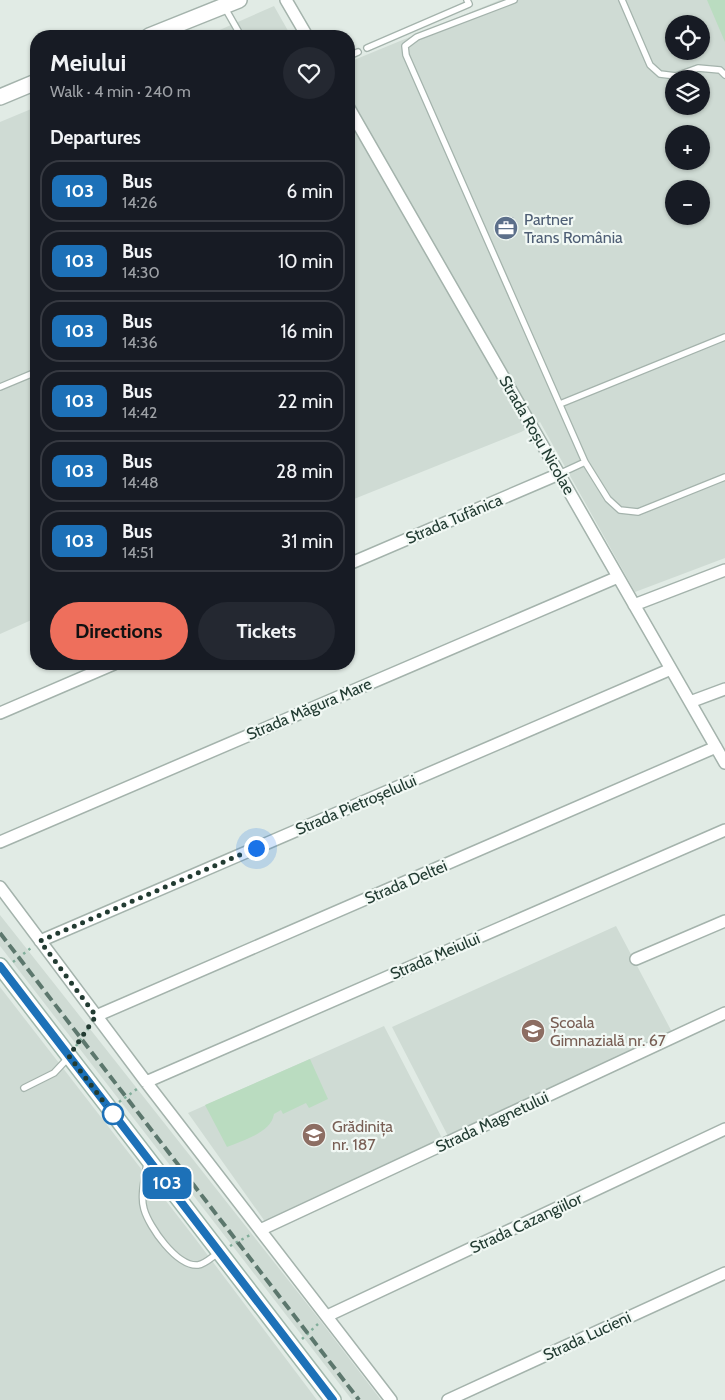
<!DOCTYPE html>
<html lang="en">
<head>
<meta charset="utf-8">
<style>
	:root { --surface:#171b24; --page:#242831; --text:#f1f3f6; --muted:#9ea1a6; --line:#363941; --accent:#ee6f5c }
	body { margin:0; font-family:Cabin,sans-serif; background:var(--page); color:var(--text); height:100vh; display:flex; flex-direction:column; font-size:19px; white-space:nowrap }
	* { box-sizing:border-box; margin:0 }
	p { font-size:16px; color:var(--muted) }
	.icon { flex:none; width:28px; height:28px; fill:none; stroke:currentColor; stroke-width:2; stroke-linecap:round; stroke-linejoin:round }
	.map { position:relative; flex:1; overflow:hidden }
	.sheet { position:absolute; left:30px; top:30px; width:325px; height:640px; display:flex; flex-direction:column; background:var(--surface); border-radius:20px; box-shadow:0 1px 4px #0004 }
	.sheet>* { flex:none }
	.badge { padding:0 10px; border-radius:8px; font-size:18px; line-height:32px }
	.fabs { position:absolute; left:665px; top:15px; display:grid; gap:10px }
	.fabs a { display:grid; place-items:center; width:45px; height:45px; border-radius:50%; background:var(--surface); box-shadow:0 1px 4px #0004; font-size:25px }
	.you { position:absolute; width:25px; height:25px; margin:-12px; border:4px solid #fff; border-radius:50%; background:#1a73e8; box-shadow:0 0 0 8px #1a73e833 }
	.map>.badge { position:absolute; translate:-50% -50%; box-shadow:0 0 0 2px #fff }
	h2 { padding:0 20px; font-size:19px; line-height:45px }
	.round { display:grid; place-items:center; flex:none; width:52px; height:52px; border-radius:26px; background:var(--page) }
	.summary { display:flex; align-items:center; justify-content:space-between; height:85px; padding:0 20px }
	h1 { font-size:24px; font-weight:700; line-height:38px }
	.primary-button { display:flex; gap:10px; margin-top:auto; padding:10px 20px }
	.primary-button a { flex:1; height:58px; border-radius:30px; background:var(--accent); color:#111; font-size:20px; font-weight:700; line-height:58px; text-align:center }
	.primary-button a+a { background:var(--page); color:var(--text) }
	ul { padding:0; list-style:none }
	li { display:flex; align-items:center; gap:15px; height:62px; margin:0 10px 8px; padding:0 10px; border:2px solid var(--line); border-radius:20px }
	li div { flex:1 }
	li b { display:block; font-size:19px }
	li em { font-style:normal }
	li .badge { min-width:55px; font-weight:700; text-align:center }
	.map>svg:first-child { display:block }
	.built { fill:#cfdbd4; fill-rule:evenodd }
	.green { fill:#badcc0 }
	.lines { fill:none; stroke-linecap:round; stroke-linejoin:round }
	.service-casing { stroke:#a4b3ac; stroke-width:8 }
	.minor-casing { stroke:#a4b3ac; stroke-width:14 }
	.tertiary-casing { stroke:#a4b3ac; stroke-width:18 }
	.secondary-casing { stroke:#a0b7ac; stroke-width:18 }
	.path { stroke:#82ae9b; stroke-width:2.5; stroke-dasharray:2.5 4; stroke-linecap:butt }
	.service { stroke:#fff; stroke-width:5.5 }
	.minor { stroke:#fff; stroke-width:11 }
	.tertiary { stroke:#fff; stroke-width:15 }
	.secondary { stroke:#fff; stroke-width:15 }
	.rail { stroke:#5c776d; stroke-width:4; stroke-dasharray:10 5; stroke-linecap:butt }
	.line-casing { stroke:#fff; stroke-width:11 }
	.line { stroke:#1d71b8; stroke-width:8 }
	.walk { stroke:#223b32; stroke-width:5; stroke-dasharray:0 9 }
	.stop-dot { fill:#fff; stroke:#1d71b8; stroke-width:2.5 }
	.labels { text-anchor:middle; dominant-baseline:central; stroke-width:4.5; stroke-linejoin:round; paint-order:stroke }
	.service-label { font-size:16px; fill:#4e5e75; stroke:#f1f8f4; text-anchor:start }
	.street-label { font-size:16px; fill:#223b32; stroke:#f1f8f4 }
	.education-label { font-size:16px; fill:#785e54; stroke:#f1f8f4; text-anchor:start }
</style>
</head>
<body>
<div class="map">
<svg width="725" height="1400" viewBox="0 0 725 1400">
	<rect width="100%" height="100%" fill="#e1ebe5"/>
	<path class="built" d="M500,0h225v558l-90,34 -95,-170 -19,10 -172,69v-439zM674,24h27v27h-27zM674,79h27v27h-27zM674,134h27v27h-27zM674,189h27v27h-27z
		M274,6l17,30h-85z
		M36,107v511l-36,16v-512z
		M0,915l319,404 62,81h-29l-352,-454z
		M616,926l57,108 -224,104 -57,-111z
		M0,987l194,250 123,163h-317z
		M384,1026l59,114 -177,83 -78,-110z"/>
	<path class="green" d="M707,0h18v42z
		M310,1059l18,40 -19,9 -3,-5 -23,11 -2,-4 -7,4c-3,19 -31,26 -47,33l-22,-42z"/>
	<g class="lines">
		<g class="service-casing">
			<path id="service" d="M514,0l-97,37 -12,9 1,9 179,407 23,37 12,11 18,2 87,-35
				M622,0l28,65 10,9 16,2 22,-8 22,2 5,5
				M225,8l16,28
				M367,48l102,-44 -2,-4
				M349,56l9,-4
				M0,387l36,-15
				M560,404l165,-67
				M559,474l26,-12
				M24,1088l30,-15 15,-16
				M147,1163c-2,14 -7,33 -3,46 5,18 33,58 54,56 7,-1 14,-8 20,-12"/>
		</g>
		<g class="minor-casing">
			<path id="minor" d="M286,0l21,36
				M349,108l376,655
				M349,564l210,-90
				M634,605l91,-35
				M690,702l35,-13
				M0,713l114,-49
				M0,842l618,-265
				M0,887l146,195 245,318
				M40,941l631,-272
				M636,959l89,-38
				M96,1016l620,-269
				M146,1082l579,-252
				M260,1230l465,-217
				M327,1316l398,-187
				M448,1400l277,-127"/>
		</g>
		<g class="tertiary-casing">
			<path id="tertiary" d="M149,36l90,-36
				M0,97l36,-15"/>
		</g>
		<g class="secondary-casing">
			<path id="secondary" d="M0,966l333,434"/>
		</g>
		<path class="path" d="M13,962l18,-14
			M76,1046l14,-20
			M119,1102l18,-13
			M230,1246l20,-11
			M302,1339l16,-15"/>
		<use href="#service" class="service"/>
		<use href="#minor" class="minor"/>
		<use href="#tertiary" class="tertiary"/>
		<use href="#secondary" class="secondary"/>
		<path class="rail" d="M0,933l359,467"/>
	</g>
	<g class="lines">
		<g class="line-casing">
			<path id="line" d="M0,966l333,434"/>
		</g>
		<use href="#line" class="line"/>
		<path class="walk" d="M113,1114l-44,-58 27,-40 -56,-75 216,-93"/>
	</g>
	<defs>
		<g id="office-disc" transform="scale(1.25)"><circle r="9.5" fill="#5c6f8a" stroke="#f1f8f4"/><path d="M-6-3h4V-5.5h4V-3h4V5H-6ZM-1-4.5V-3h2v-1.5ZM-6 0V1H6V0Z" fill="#fff"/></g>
		<g id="school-disc" transform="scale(1.25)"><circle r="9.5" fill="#8d6e63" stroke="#f1f8f4"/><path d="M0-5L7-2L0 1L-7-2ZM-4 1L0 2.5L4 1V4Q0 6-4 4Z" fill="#fff"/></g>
	</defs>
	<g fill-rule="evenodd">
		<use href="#office-disc" x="506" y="228"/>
		<use href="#school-disc" x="533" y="1031"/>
		<use href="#school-disc" x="314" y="1135"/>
	</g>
	<circle class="stop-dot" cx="113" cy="1114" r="10"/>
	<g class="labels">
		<g class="service-label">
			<text x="524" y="219">Partner<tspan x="524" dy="18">Trans România</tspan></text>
		</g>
		<g class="street-label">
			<text transform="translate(537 435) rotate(60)">Strada Roșu Nicolae</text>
			<text transform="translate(454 519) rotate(-23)">Strada Tufănica</text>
			<text transform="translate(309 709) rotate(-23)">Strada Măgura Mare</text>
			<text transform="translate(356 805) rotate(-23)">Strada Pietroșelului</text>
			<text transform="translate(406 882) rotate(-23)">Strada Deltei</text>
			<text transform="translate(435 956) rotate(-23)">Strada Meiului</text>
			<text transform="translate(492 1122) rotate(-25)">Strada Magnetului</text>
			<text transform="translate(526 1223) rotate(-25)">Strada Cazangiilor</text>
			<text transform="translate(587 1336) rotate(-25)">Strada Lucieni</text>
		</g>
		<g class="education-label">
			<text x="550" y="1022">Școala<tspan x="550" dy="18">Gimnazială nr. 67</tspan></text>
			<text x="332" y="1126">Grădinița<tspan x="332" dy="18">nr. 187</tspan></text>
		</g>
	</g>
</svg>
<div class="fabs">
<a><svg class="icon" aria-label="locate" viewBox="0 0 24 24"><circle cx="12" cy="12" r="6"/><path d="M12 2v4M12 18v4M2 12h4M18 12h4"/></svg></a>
<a><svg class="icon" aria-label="layers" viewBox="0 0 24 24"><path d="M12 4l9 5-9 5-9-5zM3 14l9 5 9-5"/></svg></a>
<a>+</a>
<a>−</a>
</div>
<div class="you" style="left:256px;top:848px"></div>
<b class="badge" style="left:167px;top:1183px;background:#1d71b8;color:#fff">103</b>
<section class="sheet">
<div class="summary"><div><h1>Meiului</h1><p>Walk · 4 min · 240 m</p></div><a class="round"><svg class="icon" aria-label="heart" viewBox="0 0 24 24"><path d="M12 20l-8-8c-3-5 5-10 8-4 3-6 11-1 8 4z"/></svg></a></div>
<h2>Departures</h2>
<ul>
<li><span class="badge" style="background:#1d71b8;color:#fff">103</span><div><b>Bus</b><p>14:26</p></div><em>6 min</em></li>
<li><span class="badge" style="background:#1d71b8;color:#fff">103</span><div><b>Bus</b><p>14:30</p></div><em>10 min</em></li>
<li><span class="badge" style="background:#1d71b8;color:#fff">103</span><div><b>Bus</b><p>14:36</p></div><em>16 min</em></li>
<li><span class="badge" style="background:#1d71b8;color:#fff">103</span><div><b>Bus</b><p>14:42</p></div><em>22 min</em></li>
<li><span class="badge" style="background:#1d71b8;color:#fff">103</span><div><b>Bus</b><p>14:48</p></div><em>28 min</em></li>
<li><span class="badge" style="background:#1d71b8;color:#fff">103</span><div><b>Bus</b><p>14:51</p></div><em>31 min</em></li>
</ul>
<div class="primary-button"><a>Directions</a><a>Tickets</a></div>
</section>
</div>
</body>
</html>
